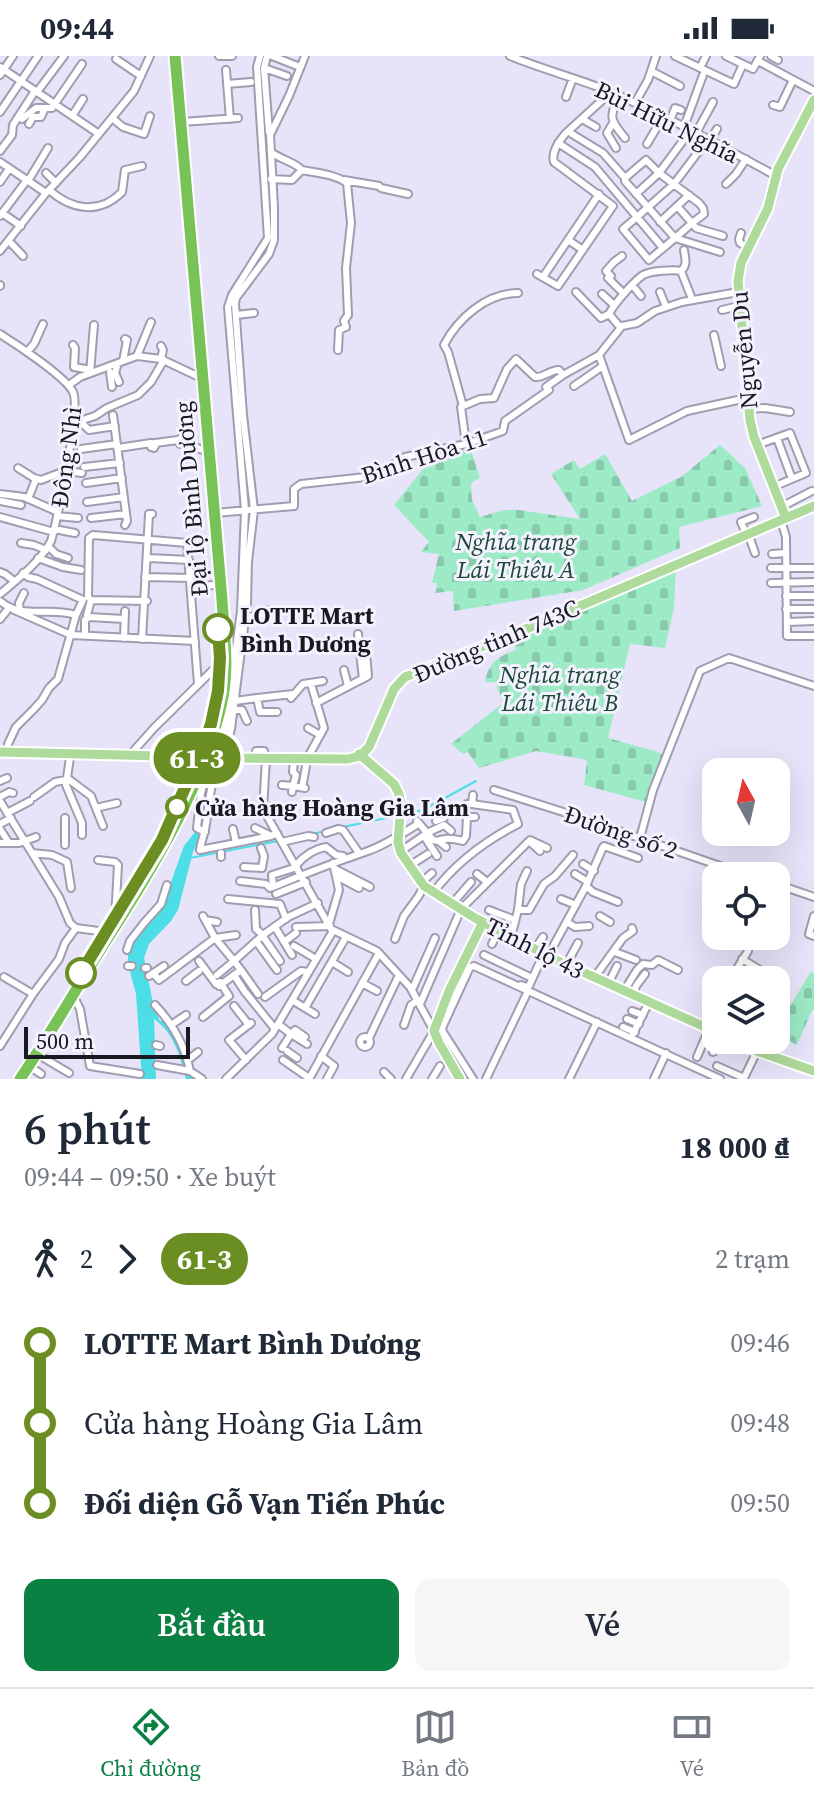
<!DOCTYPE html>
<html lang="vi">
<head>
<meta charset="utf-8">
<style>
	:root { --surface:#fff; --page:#f6f6f7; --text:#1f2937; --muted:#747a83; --line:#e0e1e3; --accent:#0b8043 }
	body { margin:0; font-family:"Source Serif 4",serif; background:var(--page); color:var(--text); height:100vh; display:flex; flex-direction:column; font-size:30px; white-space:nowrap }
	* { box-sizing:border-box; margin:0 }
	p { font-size:26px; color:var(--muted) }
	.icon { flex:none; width:44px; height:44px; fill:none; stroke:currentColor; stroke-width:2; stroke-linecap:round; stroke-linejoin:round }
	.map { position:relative; height:1023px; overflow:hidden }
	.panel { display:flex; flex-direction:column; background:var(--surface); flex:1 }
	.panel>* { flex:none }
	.badge { padding:0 16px; border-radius:26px; font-size:28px; line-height:52px }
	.needle { width:52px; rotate:352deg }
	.tools { position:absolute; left:702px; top:702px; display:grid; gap:16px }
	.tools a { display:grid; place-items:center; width:88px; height:88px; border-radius:16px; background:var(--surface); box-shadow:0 8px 32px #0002; font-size:40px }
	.scale { position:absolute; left:24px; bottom:20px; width:166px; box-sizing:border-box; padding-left:8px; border:4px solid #1a1820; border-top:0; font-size:22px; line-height:28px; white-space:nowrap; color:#1a1820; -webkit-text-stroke:6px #f4f2ff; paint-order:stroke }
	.map>.badge { position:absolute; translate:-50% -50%; box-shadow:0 0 0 4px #fff }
	.legs { display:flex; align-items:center; gap:12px; height:88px; padding:0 24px; font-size:26px }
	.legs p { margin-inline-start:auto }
	.headline { display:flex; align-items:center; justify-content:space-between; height:136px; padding:0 24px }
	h1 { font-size:44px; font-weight:600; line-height:60px }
	.action { display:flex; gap:16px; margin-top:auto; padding:16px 24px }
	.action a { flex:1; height:92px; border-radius:16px; background:var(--accent); color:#fff; font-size:32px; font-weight:600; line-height:92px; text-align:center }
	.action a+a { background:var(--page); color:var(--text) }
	ul { padding:0 24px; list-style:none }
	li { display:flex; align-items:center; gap:28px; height:80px; font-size:30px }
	li i { display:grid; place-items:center; width:12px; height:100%; margin:0 10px; background:currentColor }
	li i::after { content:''; width:20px; height:20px; margin:-10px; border:6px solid; border-radius:50%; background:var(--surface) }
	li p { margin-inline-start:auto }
	li:first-child i { background:linear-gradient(#0000 50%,currentColor 0) }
	li:last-child i { background:linear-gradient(currentColor 50%,#0000 0) }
	.status { display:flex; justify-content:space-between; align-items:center; height:56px; padding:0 40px; background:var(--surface); direction:ltr }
	.status svg { height:22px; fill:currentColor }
	.menu { display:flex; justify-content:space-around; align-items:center; height:112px; border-top:2px solid var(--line); background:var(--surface); font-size:22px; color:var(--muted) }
	.menu a { display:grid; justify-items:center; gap:4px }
	.menu .current { color:var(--accent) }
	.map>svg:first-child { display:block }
	.cemetery { fill:url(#cemetery-stones) }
	.water { fill:#4cdee6 }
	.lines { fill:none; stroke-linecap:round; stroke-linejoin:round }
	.stream { stroke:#4cdee6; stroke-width:2 }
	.minor-casing { stroke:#a09db0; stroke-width:10 }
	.major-casing { stroke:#fff; stroke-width:13 }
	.highway-casing { stroke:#fff; stroke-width:15 }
	.minor { stroke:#fff; stroke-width:6 }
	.major { stroke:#aeda9b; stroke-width:9 }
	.highway { stroke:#78c258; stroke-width:11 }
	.line-1-casing { stroke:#fff; stroke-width:18 }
	.line-1 { stroke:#6b8e23; stroke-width:12 }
	.stop-1-dot { fill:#fff; stroke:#6b8e23; stroke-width:4 }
	.labels { text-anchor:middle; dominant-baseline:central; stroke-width:6; stroke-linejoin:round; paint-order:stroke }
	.street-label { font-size:24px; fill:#1a1820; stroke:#f4f2ff }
	.park-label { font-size:24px; font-style:italic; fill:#1c4936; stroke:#f4f2ff }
	.stop-label { font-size:24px; font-weight:bold; fill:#1a1820; stroke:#f4f2ff; text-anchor:start }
</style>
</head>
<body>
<div class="status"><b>09:44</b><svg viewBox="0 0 49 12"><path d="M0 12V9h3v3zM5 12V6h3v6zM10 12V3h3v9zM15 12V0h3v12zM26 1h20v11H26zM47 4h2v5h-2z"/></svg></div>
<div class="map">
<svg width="814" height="1023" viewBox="0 0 814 1023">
	<defs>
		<pattern id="cemetery-stones" width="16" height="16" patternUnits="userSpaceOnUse" patternTransform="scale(2)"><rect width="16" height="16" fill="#9debc6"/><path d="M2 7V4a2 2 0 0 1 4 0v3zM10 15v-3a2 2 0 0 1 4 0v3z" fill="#87c9aa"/></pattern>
	</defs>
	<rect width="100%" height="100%" fill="#e7e3f9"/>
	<path class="cemetery" d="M720,389l25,23 17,38 -83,21 1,21 -97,42 -129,21 -1,-20 -18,2 2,-10h-5l7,-29 -18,-2 8,-10 -35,-37 34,-42 42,-15 10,30 -9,5 1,17 8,17 24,-7h15l61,9 -29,-45 23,-14 6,9 25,-15 27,47 49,-24z
		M676,510l-2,42 -9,40 -35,-4 -22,94 50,14 6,4 -18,46 -62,-17 3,-24 -4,-2 -47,-8 -57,17 -11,-16 -5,2 -12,-10 52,-41 -8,-21h-10c3,-19 13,-26 31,-32l-3,-11z
		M811,915l3,3v35l-3,3 -14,33 -11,-6 -11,17 -11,-6 6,-10h6v-10z"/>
	<path class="water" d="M198,772l5,2 -10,22 -15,58 -7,11 -22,23 -5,14 10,50 6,13 6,-1 8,12 16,43 10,4h-14c-6,-23 -12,-46 -32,-60l2,60h-14l-6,-85 -8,-30v-14l3,-8 32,-38 21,-58z"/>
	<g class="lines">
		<path class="stream" d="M268,128l3,50
			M231,248l6,73
			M243,383l6,68 -2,37
			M220,698l5,-13
			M406,758l17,-4 53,-29
			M200,771c6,-16 5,-32 11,-48
			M343,771l53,-11
			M312,778l13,-3
			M190,802l88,-17"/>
		<g class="minor-casing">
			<path id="minor" d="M219,0h13
				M267,0l-3,12 5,64
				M272,0l28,11
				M510,0c29,12 59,20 88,31 62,25 120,57 178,89
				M675,0l59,28 9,-20
				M726,0l27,13 7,-13
				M771,0l7,4
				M116,3l25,17
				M758,5l56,30
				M0,11l99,67
				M264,12l23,8
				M700,12l6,-12
				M226,14l4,49
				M651,15l29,15
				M0,19l13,-19
				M227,28l24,-2
				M37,36l27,-36
				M566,41l7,-19
				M619,41c-11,20 -8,24 6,41
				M635,47l13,-23 8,-24
				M773,49l7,2 13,-27
				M0,56l38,-56
				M72,60l11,-17
				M112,62l11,9 21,7 6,-18
				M22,63l14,-11h16l30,-44
				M582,63l14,8
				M670,65l5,-13 6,2
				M182,66l56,-4
				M613,67l-6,10 9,15
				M29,68l4,-7h8l4,-9
				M684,71l19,-52
				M696,77l17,-31
				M572,78l31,19 22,25
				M710,84l7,-11
				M558,87l37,24 42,50 37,-33 34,-45
				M647,88l16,-27
				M0,95l12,-16 1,-10 22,-34
				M271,96c10,8 22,9 31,18
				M0,106l46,31
				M46,117l10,10
				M271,123l21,1 10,-10c15,3 32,4 45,13l4,40 -5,45 2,47 -4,6 2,6 -7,3 -1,20
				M344,124l35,6 2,2 27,6
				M28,125l20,-33
				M0,126l9,-13
				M726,128l10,-10 10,-15
				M49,134c23,20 50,25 73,2l3,-22 17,-4
				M636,138l23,-21 32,-43
				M677,150l15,17 12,-9 -1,-6 -4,-5 -40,-30 -13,-13 -21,18v3l50,57 45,14
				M2,157l19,13
				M0,160l27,-36
				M660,166l29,-27
				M741,177l-2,6 1,4 9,5
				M568,184l31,-46
				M9,185l14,15
				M663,192l-26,-31 -14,12 26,31c14,-12 29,-24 43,-37l4,5 27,8
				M0,195l46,-58 34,-36 54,-66 16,-35
				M622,200l-8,6 -8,9 5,5 -3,2 16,16
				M681,215c7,-6 4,-13 3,-21
				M537,218l21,12 55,-80 -59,-44c-3,-10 5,-20 11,-28l45,-41
				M543,221l25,-37 15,10
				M0,230v-1
				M633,230l8,10
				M576,236l25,26 8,-4
				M660,236l6,15
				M602,238l12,11
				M722,254l17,-4
				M236,259l18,-2
				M620,271l-11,-13c5,-10 25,-33 34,-39 7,-4 31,-6 38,-4l11,28
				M0,278c16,10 66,43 73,58 8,15 -16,128 -22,149 -10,20 -34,39 -51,53
				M714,279l7,31
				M73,289l2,3 -1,19 17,3
				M161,290l2,4 -2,9
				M27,296l7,-8 9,-20
				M599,299l30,85 58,-29 60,-13
				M137,300l14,-34
				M123,305l4,-21 -2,-1
				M118,307l-3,10 4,9
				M110,316l2,15
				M90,317l4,-48
				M69,329l11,-8 57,-21 24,3 36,17
				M574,330l29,-20
				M546,331l17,-12
				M463,350l-15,-54 -4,-7c14,-27 43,-52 74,-52
				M748,353l17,-1 25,4
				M113,359l14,106 -2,4
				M73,367l22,-7 12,-8 31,-13 13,-13 13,-22
				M82,367l7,7 26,-4
				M777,382l15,41
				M155,387l23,-3 2,4 3,-1 -1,-5 -4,2
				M183,387l20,7
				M466,388l-5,-37 19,-8 14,-1 13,-29 9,-10 19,18c8,1 15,-7 24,-7l4,5 36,-20 23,-29 15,-3 18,-12 27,-9 56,-10
				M757,389l33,-12 16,40 -33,14
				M118,392l33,-5v4l3,1 2,-4 -5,-1
				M81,393l36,-5
				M84,411l36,-4
				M18,412l16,10 7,2 24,-9 17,2
				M86,427l36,-5
				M0,438l24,3 34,15
				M28,443l8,-20
				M0,445l21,4
				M87,446l37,-5
				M781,451l31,-16
				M215,457l79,-7v-17l7,-5 74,-8 30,-19 61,-13 37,-13 2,-10 44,-31
				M57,460l21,2
				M0,461l54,15
				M91,462l35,-4
				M781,464l5,17 1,99h27
				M54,473l21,4
				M745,475l-4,-9 13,-5
				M748,477l7,20
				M21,487l13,2 12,5
				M48,490l8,8 12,4
				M772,498l14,-1
				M38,502l25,9 18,3
				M149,502l40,2
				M771,512h43
				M0,516l5,2 9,7
				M145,521l46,1 12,8 11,-1
				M771,527l43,-1
				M786,540h28
				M91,544l-3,-3 1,-59 4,-3 94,8 11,141
				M91,544l56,1
				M0,545c22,19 51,5 76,14
				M786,553h28
				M14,554l57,25 124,6
				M20,556l-1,-9 5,-10
				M89,561l35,2
				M246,561l13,-1 6,-5 6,-1
				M0,563l9,-11
				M787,566l27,-1
				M358,578l5,45
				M85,579v-15l4,-3 -2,-2 4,-15
				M124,582l1,-27
				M142,583l7,-125h3
				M344,614l4,16
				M257,642l36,-4
				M291,642l12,-14 20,-3
				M235,645l22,-3 3,14h17
				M316,647l52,-27 -2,-23
				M233,654h9l5,11
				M308,672l12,7
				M256,695h8l1,5
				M7,697l1,-9 8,-17 18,-18 8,-9 7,-12 9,-9 18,-64 7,-15 -46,-21 -9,-2 -5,-4
				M130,699l24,-27 66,-65
				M212,699l8,-12 5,-13 16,-119 4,-101 -17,-203 4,-12 36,-57 -11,-171 3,-11
				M224,699l7,-26 16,-125 1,-42 6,-52 -11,-95 -8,-111 1,-6 33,-44 5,-14v-32l-4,-73 19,-39 16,-40
				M70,701l-4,28 16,38v12
				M308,701l16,-29 -13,-44
				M223,702c-14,26 -13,39 -17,66 -1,9 -5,17 -6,26l71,-14 6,-3
				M266,703l-3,50 68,120 46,22 33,36 24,44 -28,48
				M294,704l-1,12 3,3 -3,11 12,2
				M67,722l24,18 12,30
				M0,725l7,-3
				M303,727l4,-23
				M282,729l11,1 -1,6
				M494,734l85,27 170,59
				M0,741l9,-5 4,1
				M34,741l21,-15 11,-2
				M0,745l59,96 11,26 6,5 30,4
				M96,752l21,-5
				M7,757l23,-12
				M454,758l11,-4 2,-6h5
				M65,762v27
				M417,765l16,19 6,1 7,6
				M436,765l8,-3
				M0,768l11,-6
				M255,772l16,8
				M0,773l9,14
				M233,773l3,14
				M205,776l-8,-4 4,-35 10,-35
				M326,777l12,-4 5,1 16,23
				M424,780l13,20
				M640,782l13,-48 47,-119 29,-13 85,28
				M438,785c7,-4 17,-2 25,0l3,-5 1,-19h8
				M529,785l11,10
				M282,786l26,-6 6,1
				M0,787h19l17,-6
				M401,795l28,-19 15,-7 7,6
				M32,797l20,2 15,7 4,26
				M221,797v4
				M98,804l17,2 3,3 -3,54
				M583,808l11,7
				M296,809c8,-9 17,-16 30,-18l10,8 7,1 1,2
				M409,810l19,-12
				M244,811l18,1 2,-12 -3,-8
				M335,813l35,18
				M477,818l10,8
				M575,818l13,8
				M337,820l22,12
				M240,825l26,3 4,4 3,-1 -1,-12 25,-8
				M421,827l11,-10
				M776,828l38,13
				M586,830l7,6 25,10
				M273,831c31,-13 63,-25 95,-36 17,-6 34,-17 50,-27
				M433,837c23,-31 52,-52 85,-69l-5,-14 -41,-6 1,-9
				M276,838l30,-12
				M228,843l52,5 6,15
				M561,843l15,6
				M452,848l19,-22
				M255,854l1,19 7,6
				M489,854l26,10
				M518,854l3,-26 6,-13
				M203,860l12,22 19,23 29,-26 25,-18 30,-14
				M600,860l10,6
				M814,860l-5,18 5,2
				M205,864l12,2
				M567,866l8,5 14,-1
				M329,868l10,-34 -6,-27
				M275,871l17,28
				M296,871l34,-1
				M262,879l18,26
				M511,881l7,-27h11l15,-26 11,-8 18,-21
				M395,883l9,-23 14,-19 6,-11
				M256,885l21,29
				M284,886l12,-9
				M492,888l7,-14
				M294,890l22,13
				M535,893l8,-12
				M127,894l3,-9 14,-18 17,-19 6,-19
				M615,896l21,8
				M484,899l48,23
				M548,900l38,-70 17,-39 1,-1 34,12
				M742,903l34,21
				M199,905l17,23 4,-2 9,14 -26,21
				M332,906l16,10
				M566,909l12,-22
				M128,910h4
				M145,912h2
				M241,914l17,24
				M153,917l6,7 56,-42 21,-3
				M217,919l17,-14 7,9 -22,16
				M234,919l11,17
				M149,920l15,-10
				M4,921l29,17
				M594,922l29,-40 10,-7 -1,-3
				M730,924l18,-29
				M759,924l2,-4
				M186,925l13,-10
				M362,927l15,8
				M608,928l9,-18
				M521,929l6,2 2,-1 15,-33
				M412,934l23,-52
				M624,935l13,-21 6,-6 9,1 6,-5 20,10
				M246,937l29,36
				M73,939l7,14 10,57 50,8
				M633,939l3,-9 9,-12
				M265,941l36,-26 7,1
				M292,944l23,14
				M420,948l41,-95 69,-69 17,8
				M155,949c17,18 30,40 35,66l12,8
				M234,950l15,19
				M305,952l41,-71
				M632,955l11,4
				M627,963l12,5
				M278,968l13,10 -9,14
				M776,968l4,-7
				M171,969l15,-10
				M404,969l7,-20 7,-5
				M623,971l12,5
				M704,971l12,-22
				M291,978l16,10
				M291,978l4,-4 10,7
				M633,978l16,-32
				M360 986a5 5 0 1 1 10 0a5 5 0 1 1-10 0Z
				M369,982l30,-63
				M156,989l4,1
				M0,990l33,-52 26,-35 6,-16 11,-15
				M287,995l10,7
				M713,996l5,-12
				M37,998l32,19
				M763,998l6,-14
				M321,1000l13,10 -7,13
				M697,1001l12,-28
				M188,1004l10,-8
				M246,1004l-17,-20 22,-17
				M283,1004l26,18
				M157,1009l33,6
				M29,1010l12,8
				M717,1010l27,12 13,-27
				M384,1016l7,7
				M226,1023l46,-45 61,-103
				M309,1023l70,-126
				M432,1023l8,-13
				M473,1023l-30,-47 -1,-4 28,-61 4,-1 246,113
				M486,1023l42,-88
				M569,1023l28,-57
				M654,1023l12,-26"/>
		</g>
		<g class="major-casing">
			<path id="major" d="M786,462l-32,-81 -4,-17 -12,-139 3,-18 27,-55 10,-39 36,-69
				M0,696l161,4 38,-1
				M359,698l35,30 5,10 2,9 -3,39 3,11 23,33 51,32 79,41 162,73
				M205,702l143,1 12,-3 9,-9 25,-58 11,-12 107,-42 302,-129
				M732,984l25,11 57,20
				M460,1023l-21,-36 -5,-12 15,-40 34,-69"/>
		</g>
		<g class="highway-casing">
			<path id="highway" d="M20,1023c30,-44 56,-90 84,-135 47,-73 102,-161 119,-247 6,-32 1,-65 -1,-97l-47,-544"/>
		</g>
		<use href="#minor" class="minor"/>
		<use href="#major" class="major"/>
		<use href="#highway" class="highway"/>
	</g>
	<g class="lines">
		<g class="line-1-casing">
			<path id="line-1" d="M81,917l81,-133 43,-98 6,-18 7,-33 2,-33 -2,-29"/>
		</g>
		<use href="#line-1" class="line-1"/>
	</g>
	<g class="stop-1-dot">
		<circle cx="218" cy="573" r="14"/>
		<circle cx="177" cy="751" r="10"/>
		<circle cx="81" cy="917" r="14"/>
	</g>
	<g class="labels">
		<g class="street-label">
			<text transform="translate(667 66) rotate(26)">Bùi Hữu Nghĩa</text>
			<text transform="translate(744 294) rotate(-95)">Nguyễn Du</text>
			<text transform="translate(424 400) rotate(-18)">Bình Hòa 11</text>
			<text transform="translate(66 401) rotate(-82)">Đông Nhì</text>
			<text transform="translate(191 443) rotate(-95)">Đại lộ Bình Dương</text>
			<text transform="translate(496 585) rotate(-23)">Đường tỉnh 743C</text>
			<text transform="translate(621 776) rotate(19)">Đường số 2</text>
			<text transform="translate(535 892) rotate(27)">Tỉnh lộ 43</text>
		</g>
		<g class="park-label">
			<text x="516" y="485">Nghĩa trang<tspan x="516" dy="28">Lái Thiêu A</tspan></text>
			<text x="560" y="618">Nghĩa trang<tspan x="560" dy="28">Lái Thiêu B</tspan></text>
		</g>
		<g class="stop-label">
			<text x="240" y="559">LOTTE Mart<tspan x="240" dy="28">Bình Dương</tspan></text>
			<text x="195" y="751">Cửa hàng Hoàng Gia Lâm</text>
		</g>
	</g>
</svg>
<div class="tools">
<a><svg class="needle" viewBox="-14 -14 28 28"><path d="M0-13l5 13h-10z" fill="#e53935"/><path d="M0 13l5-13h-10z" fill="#747a83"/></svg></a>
<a><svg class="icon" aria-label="locate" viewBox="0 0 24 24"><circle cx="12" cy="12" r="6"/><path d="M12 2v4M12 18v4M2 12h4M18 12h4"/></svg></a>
<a><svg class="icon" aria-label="layers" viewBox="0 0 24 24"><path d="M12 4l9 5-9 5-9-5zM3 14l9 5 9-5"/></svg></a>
</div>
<div class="scale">500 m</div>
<b class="badge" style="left:197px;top:702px;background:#6b8e23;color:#fff">61-3</b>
</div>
<section class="panel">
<div class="headline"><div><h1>6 phút</h1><p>09:44 – 09:50 · Xe buýt</p></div><b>18 000 ₫</b></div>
<div class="legs"><svg class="icon" aria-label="walk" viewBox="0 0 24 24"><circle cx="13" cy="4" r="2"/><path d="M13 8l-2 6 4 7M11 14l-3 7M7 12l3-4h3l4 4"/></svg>2<svg class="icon" aria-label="forward" viewBox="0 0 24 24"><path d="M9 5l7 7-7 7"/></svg><b class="badge" style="background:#6b8e23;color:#fff">61-3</b><p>2 trạm</p></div>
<ul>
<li><i style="color:#6b8e23"></i><b>LOTTE Mart Bình Dương</b><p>09:46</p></li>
<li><i style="color:#6b8e23"></i><span>Cửa hàng Hoàng Gia Lâm</span><p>09:48</p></li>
<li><i style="color:#6b8e23"></i><b>Đối diện Gỗ Vạn Tiến Phúc</b><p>09:50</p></li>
</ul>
<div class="action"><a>Bắt đầu</a><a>Vé</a></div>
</section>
<nav class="menu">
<a class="current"><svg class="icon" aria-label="directions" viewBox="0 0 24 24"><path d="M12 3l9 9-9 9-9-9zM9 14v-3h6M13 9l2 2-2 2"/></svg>Chỉ đường</a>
<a><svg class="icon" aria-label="map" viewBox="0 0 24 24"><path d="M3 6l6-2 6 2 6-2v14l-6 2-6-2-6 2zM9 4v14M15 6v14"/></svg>Bản đồ</a>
<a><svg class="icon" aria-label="tickets" viewBox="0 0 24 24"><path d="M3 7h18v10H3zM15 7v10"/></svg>Vé</a>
</nav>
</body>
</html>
